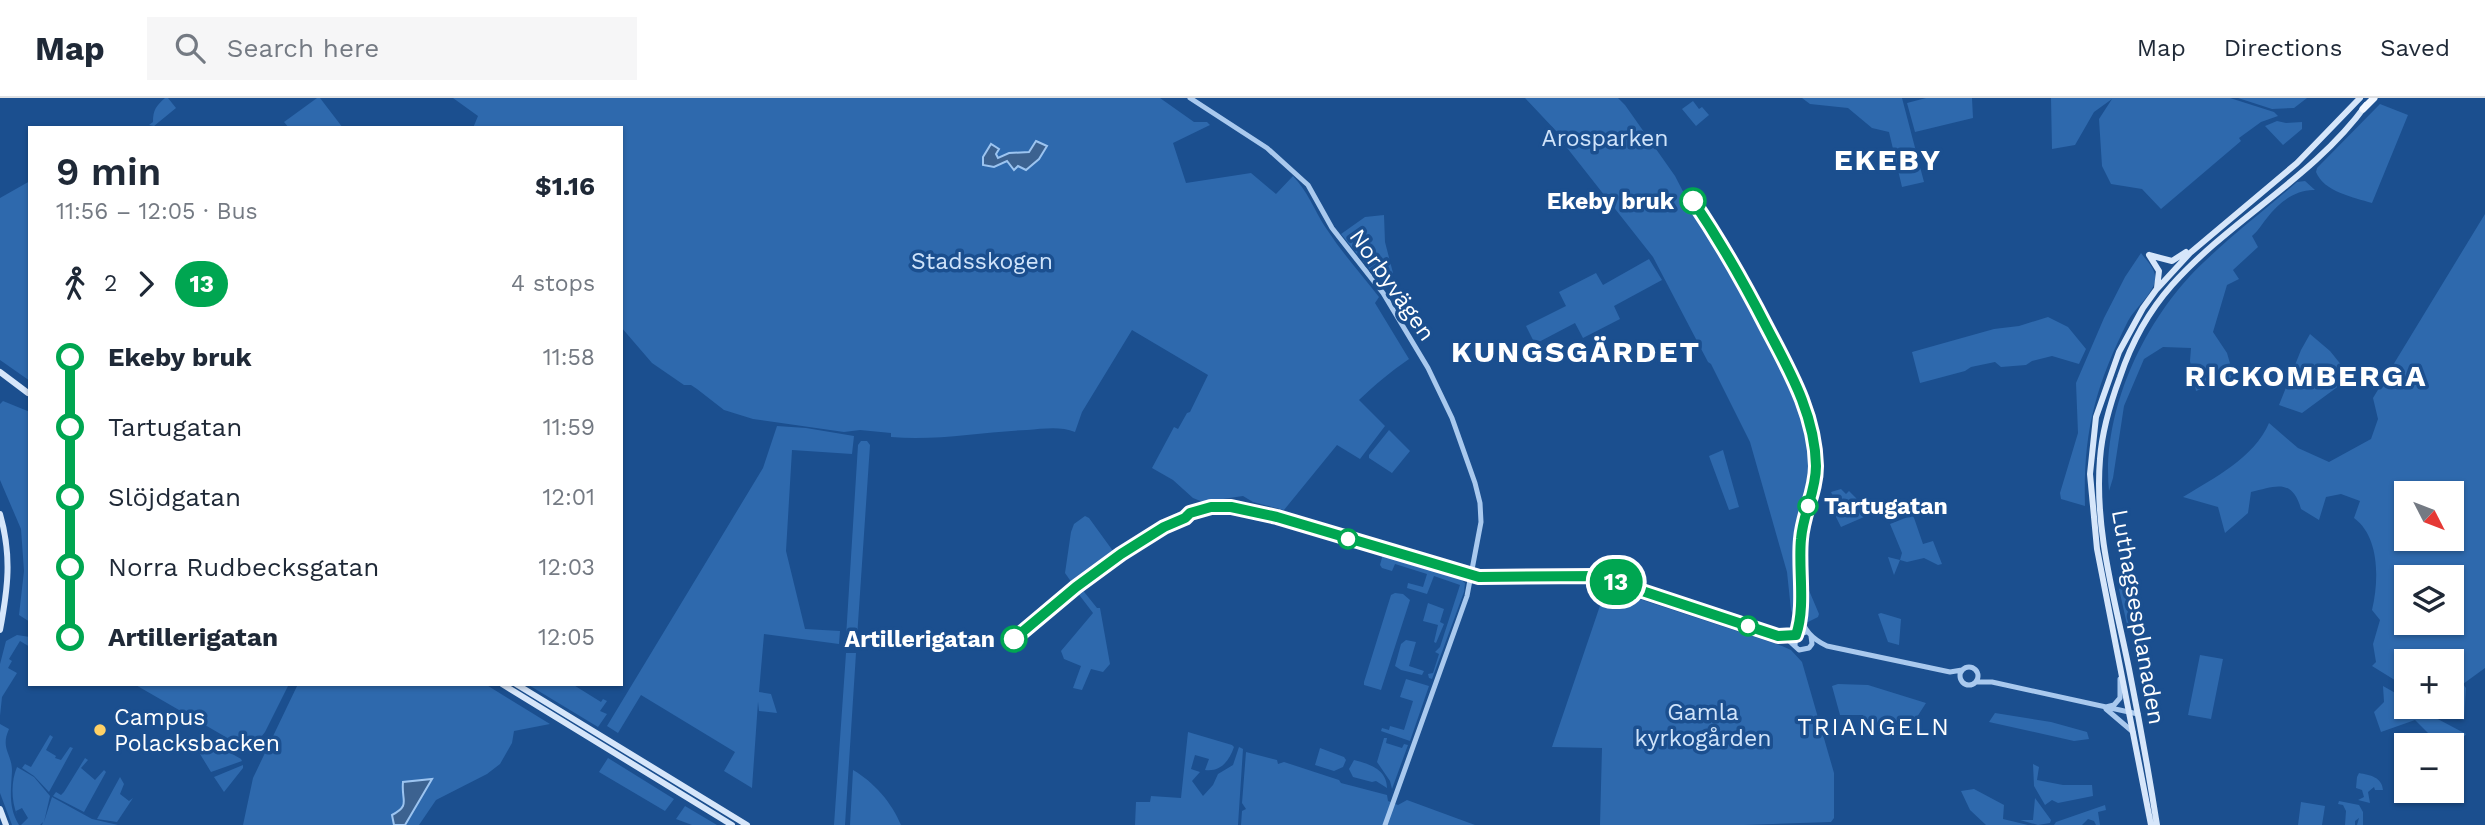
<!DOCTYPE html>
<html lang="en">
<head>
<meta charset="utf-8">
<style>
	:root { --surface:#fff; --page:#f6f6f7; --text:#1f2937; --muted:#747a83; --line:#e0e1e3 }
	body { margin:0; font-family:"Work Sans",sans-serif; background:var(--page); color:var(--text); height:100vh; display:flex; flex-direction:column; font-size:26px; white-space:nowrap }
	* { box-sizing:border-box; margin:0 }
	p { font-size:23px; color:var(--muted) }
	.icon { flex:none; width:38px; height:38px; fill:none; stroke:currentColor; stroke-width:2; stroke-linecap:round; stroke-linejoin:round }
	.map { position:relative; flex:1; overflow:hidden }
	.drawer { position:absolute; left:28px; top:28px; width:595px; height:560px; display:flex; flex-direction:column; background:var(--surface); border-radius:0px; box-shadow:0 2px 5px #0004 }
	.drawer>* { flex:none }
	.badge { padding:0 14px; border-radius:23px; font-size:24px; line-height:46px }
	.needle { width:46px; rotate:132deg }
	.tools { position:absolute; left:2394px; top:383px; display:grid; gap:14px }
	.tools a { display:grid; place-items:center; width:70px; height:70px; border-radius:0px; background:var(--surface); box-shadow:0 2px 5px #0004; font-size:35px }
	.map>.badge { position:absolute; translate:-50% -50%; box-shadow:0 0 0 4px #fff }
	.legs { display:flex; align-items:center; gap:10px; height:77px; padding:0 28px; font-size:23px }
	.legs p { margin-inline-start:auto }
	.overview { display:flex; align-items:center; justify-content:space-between; height:119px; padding:0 28px }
	h1 { font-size:38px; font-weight:600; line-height:52px }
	ul { padding:0 28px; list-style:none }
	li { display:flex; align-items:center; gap:24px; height:70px; font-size:26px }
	li i { display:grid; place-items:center; width:10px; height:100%; margin:0 9px; background:currentColor }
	li i::after { content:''; width:18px; height:18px; margin:-9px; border:5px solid; border-radius:50%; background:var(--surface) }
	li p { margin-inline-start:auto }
	li:first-child i { background:linear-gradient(#0000 50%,currentColor 0) }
	li:last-child i { background:linear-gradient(currentColor 50%,#0000 0) }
	header { display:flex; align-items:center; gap:42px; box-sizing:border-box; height:98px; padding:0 35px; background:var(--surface); border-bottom:2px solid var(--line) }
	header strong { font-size:33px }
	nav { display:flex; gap:38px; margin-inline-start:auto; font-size:24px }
	.search { width:490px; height:63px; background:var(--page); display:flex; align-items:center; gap:18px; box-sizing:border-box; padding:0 24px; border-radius:0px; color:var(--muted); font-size:26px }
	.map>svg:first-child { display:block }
	.green { fill:#2e69ad; fill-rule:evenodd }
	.water { fill:#3c6290; stroke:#9cc4f0; stroke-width:2 }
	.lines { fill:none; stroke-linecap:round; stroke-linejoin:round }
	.tertiary { stroke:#a9c9ee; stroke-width:5 }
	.secondary { stroke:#d6e6fa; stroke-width:6 }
	.primary { stroke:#f0f6ff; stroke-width:7 }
	.line-1-casing { stroke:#fff; stroke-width:16 }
	.line-1 { stroke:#00a651; stroke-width:10 }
	.stop-1-dot { fill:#fff; stroke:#00a651; stroke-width:3.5 }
	.poi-dot { fill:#ffd166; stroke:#1b4f8f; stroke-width:2.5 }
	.labels { text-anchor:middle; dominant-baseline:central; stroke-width:7; stroke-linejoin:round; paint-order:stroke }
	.park-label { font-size:23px; fill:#cfe3fa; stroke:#1b4f8f }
	.stop-label { font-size:23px; font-weight:bold; fill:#fff; stroke:#1b4f8f; text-anchor:end }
	.street-label { font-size:23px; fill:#fff; stroke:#1b4f8f }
	.poi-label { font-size:23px; fill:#fff; stroke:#1b4f8f; text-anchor:start }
	.neighbourhood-label { font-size:24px; letter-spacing:2px; fill:#fff; stroke:#1b4f8f }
	.district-label { font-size:30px; font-weight:bold; letter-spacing:2px; fill:#fff; stroke:#1b4f8f }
</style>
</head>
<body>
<header>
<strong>Map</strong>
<div class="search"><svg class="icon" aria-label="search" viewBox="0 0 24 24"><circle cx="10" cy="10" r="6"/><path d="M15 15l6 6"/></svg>Search here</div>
<nav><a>Map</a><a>Directions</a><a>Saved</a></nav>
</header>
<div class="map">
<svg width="2485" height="727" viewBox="0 0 2485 727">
	<rect width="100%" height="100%" fill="#1b4f8f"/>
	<path class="green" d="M165,0h3l8,10 -22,18 -5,-1 4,-3c0,-12 3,-16 12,-24z
		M317,0h3l23,30h-54l-5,-6z
		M453,0h707l34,24h13l3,3 -37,18 13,40 65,-10 25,21 17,-18c18,20 21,35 35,55 15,23 34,44 51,66l-4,6 34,56c-19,13 -34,26 -50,41l26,26 -25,33 -23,-14 -53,65 -31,-8 -10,-6 -40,6 -10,-4 -20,-18 -21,-12 22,-41 4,2 9,-16 3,-1 18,-37 -76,-45 -50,82 -7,20c-15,-6 -32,-3 -48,-2 -45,2 -90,11 -136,7v-4l-31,-3 -16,2 -91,-13 -29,-9 -27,-21 -6,-4h-7l-32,-22 -31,-36v-199h-148l5,-12z
		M1525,0h93l7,7 50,71 14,27 10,9 12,19c20,34 38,69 56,104 23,43 51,90 47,141 -2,13 -10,22 -12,35 -6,37 -6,75 -6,112l-5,-13 -4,-38 -37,-130 -39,-78 -3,-2 -55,-105 -89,-113 -6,-11z
		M1802,0h100l22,84 -22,5 -13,-55 -17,-4 -24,-20 -38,-4z
		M1926,0h46l1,20 -58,14 -8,-29z
		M2051,0h179l44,14 4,4 -17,6 -22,16 2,3 -80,68 -19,-20 -31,-5 -9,-18 -3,-47 13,-20 -18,13 -19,33 -23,4z
		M2238,0h69l-13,10 -22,1z
		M1693,3l6,8 3,-2 7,8 -13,11 -14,-17z
		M2380,6l28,11 -36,88c-19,-6 -48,-11 -56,-31l1,-4z
		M2277,23l9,2 16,-1v7l-19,16 -18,-19z
		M30,83v200l-30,-21v-162z
		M2305,83l10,9c-19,-1 -37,13 -48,28 -6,7 -8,12 -15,18l6,11 -25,23 6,9 -12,6 -14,47 14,21 7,24 -38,14 -6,-30 1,-13 -28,-1 -19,12 -20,47 -11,72 -4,13c-8,-80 36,-174 95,-229 29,-28 62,-53 93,-80z
		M2485,116v454l-22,16 3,4 -2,32 -24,-13h12v-45h-46v25l-34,-21 4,-4 -3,-18 7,-24 -8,-10c7,-29 8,-73 -18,-92l6,-17 -19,-7 -15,3 -7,23 -18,-11c-9,-31 -25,-23 -50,-17l-3,21 -23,20 -7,-26 -35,-10c31,-19 71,-39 86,-74l29,25 31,14 42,-23 7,-20 -5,-21zM2406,396h46v45h-46zM2406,480h46v45h-46z
		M1384,117l1,27 8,31 -2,6 -7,5 -4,-2 -39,-48 24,-17z
		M2141,155c6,8 16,17 14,28 -3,14 -20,27 -27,40 -33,66 -45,111 -43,185l-24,-7 -1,-6 18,-60 -2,-50 28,-65 21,-41z
		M1649,161l13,21 -48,26 6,13 -37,19 -8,-15 -40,21 -9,-18 40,-20 -7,-14 37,-19 7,12z
		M2048,219l20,10 18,22 -7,15 -27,-8 -20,5 -6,4 -25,2 -6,-5 -24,5 -6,4 -45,12 -8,-31 82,-23 25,-3z
		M2310,236l20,17 21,26 -49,36 -23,-8 22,-55z
		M3,303l27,11v210l-11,-7 5,-44 -3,-42 -21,-49v-76z
		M777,328l29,2 48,8 -2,18 -60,-4 -6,101 19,78 35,2 -1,13 -75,-10 -5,58 12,2 6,19 -18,-2 -1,-9 -6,86 -28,-17 11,-19 -94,-57 -23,38 -11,-7 156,-258z
		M1389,332l21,21 -18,22 -23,-15v-3z
		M861,343h6l3,4 -13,193 -11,-1 12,-192z
		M1723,352l16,57 -10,3 -20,-54z
		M1841,391l5,5 3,-3 7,7 8,19 -23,10 -6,-12 5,-3 -9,-20z
		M1913,417l10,29 10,-3 9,23 -4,1 -14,-7 -17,4 -7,-2 -6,15 -6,-18 12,3 2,-7 -12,-29z
		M1085,418l4,2 24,33 -41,32 -7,-10 6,-41 3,-8z
		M1383,456l77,25 5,4 -1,9 -32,87 -3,-1 -1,-4 5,-1 6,-19 -4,-2 5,-5 20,-62 -26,-9 -7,18 -20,-6 1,-5 15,4 4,-13 -32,-10 -3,7 -10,-3 -2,-3z
		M2117,482l14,4 -3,45z
		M1805,483l14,33 -1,3 -10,5h-4z
		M1081,490l16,20h3l10,56 -7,8 -12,-3 -9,21 -9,-2 8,-22 -17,-7 -3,-8 32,-38 -16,-21z
		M1606,490l176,58 9,4 11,12 32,111v45l-3,4 -87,3h-144l2,-77 -50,-1z
		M1395,495l8,1 7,6 -29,90 -17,-5v-3l27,-87z
		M1428,505l16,6 -4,13 4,2 -8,19 -2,-1 4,-17 -15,-4z
		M1881,515l20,6 -2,26 -11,-3 -10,-28z
		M17,537l13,2v10l-10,-6 -11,18 3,2 -4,7 9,5 -15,24 -2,19v-52l6,-23z
		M1406,542l10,2 -7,24 15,5 -2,4 -21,-5 -6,-4 6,-22z
		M846,555h10l-11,172h-11z
		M2200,557l23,4 -12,60 -23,-4z
		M1406,581l23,7 -19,55 -29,-10 1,-3 7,2 1,-4 14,4 9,-29 -13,-4z
		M134,586h155l-24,48 -15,19z
		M298,586h187l65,40 -36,7 -2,12 -12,21 -13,10 -51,26 -17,25h-176l10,-47z
		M527,586h45l29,18 2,-3 4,2 -7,10 7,3 -9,13z
		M1838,586l30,1 58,18 -18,28 -20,-9 -5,8 -20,-7v-8h-23l-8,-29z
		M2383,588l23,13v8h5l4,8 19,2 32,17 -4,5 -24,4 -23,-23 -34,12 -7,-20 10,-10z
		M1995,615l56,9 36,10 2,7 -15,2 -85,-19z
		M0,626l9,5c-9,20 3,24 3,42 -1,20 -4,36 7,54h-7l-12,-32z
		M1188,634l44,13 2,2c-5,14 -13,25 -29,23l4,-11 -14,-4 -4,14 9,3 -8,9 11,15 10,-11 5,-11 15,-9 6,-18 4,2 -5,76h-103l1,-23h14l1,-6 30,2z
		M50,637l3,2 -7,13 10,6 -1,2 6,2 9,-13 3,1 -24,44 -15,-16 -12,-8 3,-4 6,3z
		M1384,640h3l-1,5 16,5 2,-4 4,1 -16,44 -2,-8 -13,-19z
		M208,642l33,19 1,2 -31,11 -11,-18z
		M1320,650l24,9 2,3 -3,7 -9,4 -19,-6z
		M1246,654l31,8 1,4 6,-2 55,18 2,3 46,12 1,6 10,4 9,-5 68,25h-234l1,-14 4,-2 -4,-6z
		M85,660l3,2 -7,8 14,12 9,-10 2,2 -22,40 -31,-16 3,-4 5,3 3,-3z
		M608,660l66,41 -9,12 -66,-39z
		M1354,662c15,4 33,9 33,28l-11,-7 -4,1 -19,-5 -4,-8z
		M2033,666l6,3 -2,13 26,5h29l1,11 -35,7 -6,-3 -7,5 -11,-19z
		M243,667v3l-19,24 -10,-15z
		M17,669l17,10 16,19 -6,26 8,-25 40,22 26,6h-76l1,-3 -3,3h-19l7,-7 -6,-10 -6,3 1,4c-6,-15 -6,-34 0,-48z
		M853,672c21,12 39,33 48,55h-51z
		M2359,675c11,2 23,4 24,17h-8l-1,-3 -6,5 2,11 -12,-3 6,-3 -2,-7 -6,-2 1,-11z
		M120,679l4,7 -4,10 9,7 4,-3 -16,24 -20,-3z
		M1974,691l30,16 -1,14 25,6h-42l-16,-15 -9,-19z
		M2035,700l16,22 -1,3 -12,2 -18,-5h13z
		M2339,703l20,4 4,7v13h-6l2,-7 -4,3v4h-10l1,-14 -3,-6 -5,-1z
		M2301,704l24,4 -3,19h-24z
		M2105,707l1,5 -8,2 2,13h-4l-2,-4 -6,-2 -6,6h-28l2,-3z
		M685,708l32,19h-25l-16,-6z"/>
	<path class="water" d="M1036,43l11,5 -8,13 -13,11 -8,-4 -4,4 -7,-9 -13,6 -11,-2v-8l8,-13 8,5 -3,5 2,4 11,-5 20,-1z
		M432,681l-27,46h-11l-2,-10c19,-10 9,-14 11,-33z"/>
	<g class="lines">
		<path class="tertiary" d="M1190,0l77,50 41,37 24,43 51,65 45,75 24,50 23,65 5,20 1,19 -14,74 -82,229
			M1801,442l3,-22
			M1472,477l125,1 181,60 9,3 12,11 10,-2 3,-4 -1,-8
			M1799,516c5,16 13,25 28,32l123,26 12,-2
			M1795,547l1,-10 10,-3
			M1960 578a9 9 0 1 1 18 0a9 9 0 1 1-18 0Z
			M1976,584h16l146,32
			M2106,609l8,-2 6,-7v-19
			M2106,611l27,23"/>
		<path class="secondary" d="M2149,157l23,6 14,-9
			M2149,157l10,16 -2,17
			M0,274l28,21
			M0,416c12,42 8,74 0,116
			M502,586l230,141
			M516,586l231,141
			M0,711l6,16
			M2151,727l-54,-276 -7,-75 6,-57 23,-65 24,-44 13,-18 34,-37 107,-90 63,-65
			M2157,727c-8,-51 -17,-101 -27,-151 -14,-71 -36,-142 -30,-215 2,-29 10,-55 20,-82 11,-33 29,-66 52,-92 59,-66 142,-108 194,-180"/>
		<path class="primary" d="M2363,11l11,-11"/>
	</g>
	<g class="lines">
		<g class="line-1-casing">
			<path id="line-1" d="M1014,541l62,-52 45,-33 43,-27 21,-9 5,-5 21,-6h20l46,10 202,60 118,-1 181,60 18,-1c10,-28 2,-67 5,-96 2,-26 15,-47 15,-73 -1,-52 -27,-96 -50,-140 -22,-43 -46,-85 -73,-125"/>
		</g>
		<use href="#line-1" class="line-1"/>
	</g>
	<g class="stop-1-dot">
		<circle cx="1693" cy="103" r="12"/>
		<circle cx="1808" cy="408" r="9"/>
		<circle cx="1348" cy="441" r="9"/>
		<circle cx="1748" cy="528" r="9"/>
		<circle cx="1014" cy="541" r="12"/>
	</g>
	<circle class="poi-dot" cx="100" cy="632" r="7"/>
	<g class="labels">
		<g class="park-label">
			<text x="1605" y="40">Arosparken</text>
			<text x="982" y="163">Stadsskogen</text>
			<text x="1703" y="614">Gamla<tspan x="1703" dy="26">kyrkogården</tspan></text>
		</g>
		<g class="stop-label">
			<text x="1674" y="103">Ekeby bruk</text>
			<text x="1824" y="408" text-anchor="start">Tartugatan</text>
			<text x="995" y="541">Artillerigatan</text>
		</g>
		<g class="street-label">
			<text transform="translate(1392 187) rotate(55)">Norbyvägen</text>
			<text transform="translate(2138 519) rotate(80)">Luthagsesplanaden</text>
		</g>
		<g class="poi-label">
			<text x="114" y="619">Campus<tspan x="114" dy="26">Polacksbacken</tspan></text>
		</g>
		<g class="neighbourhood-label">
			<text x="1874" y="629">TRIANGELN</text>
		</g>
		<g class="district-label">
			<text x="1888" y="61">EKEBY</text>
			<text x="1576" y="253">KUNGSGÄRDET</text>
			<text x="2306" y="277">RICKOMBERGA</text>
		</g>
	</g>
</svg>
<div class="tools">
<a><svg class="needle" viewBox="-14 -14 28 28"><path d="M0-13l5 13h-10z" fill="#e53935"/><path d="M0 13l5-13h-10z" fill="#747a83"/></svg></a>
<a><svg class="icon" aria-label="layers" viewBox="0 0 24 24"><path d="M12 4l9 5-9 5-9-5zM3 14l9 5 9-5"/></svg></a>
<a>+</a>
<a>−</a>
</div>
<b class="badge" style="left:1616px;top:484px;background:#00a651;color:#fff">13</b>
<section class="drawer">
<div class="overview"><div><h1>9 min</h1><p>11:56 – 12:05 · Bus</p></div><b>$1.16</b></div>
<div class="legs"><svg class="icon" aria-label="walk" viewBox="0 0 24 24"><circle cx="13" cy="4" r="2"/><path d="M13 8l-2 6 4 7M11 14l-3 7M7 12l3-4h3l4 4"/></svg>2<svg class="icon" aria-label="forward" viewBox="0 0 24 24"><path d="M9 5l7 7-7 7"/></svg><b class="badge" style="background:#00a651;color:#fff">13</b><p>4 stops</p></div>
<ul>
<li><i style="color:#00a651"></i><b>Ekeby bruk</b><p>11:58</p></li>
<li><i style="color:#00a651"></i><span>Tartugatan</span><p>11:59</p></li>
<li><i style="color:#00a651"></i><span>Slöjdgatan</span><p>12:01</p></li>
<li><i style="color:#00a651"></i><span>Norra Rudbecksgatan</span><p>12:03</p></li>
<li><i style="color:#00a651"></i><b>Artillerigatan</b><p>12:05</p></li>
</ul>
</section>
</div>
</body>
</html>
